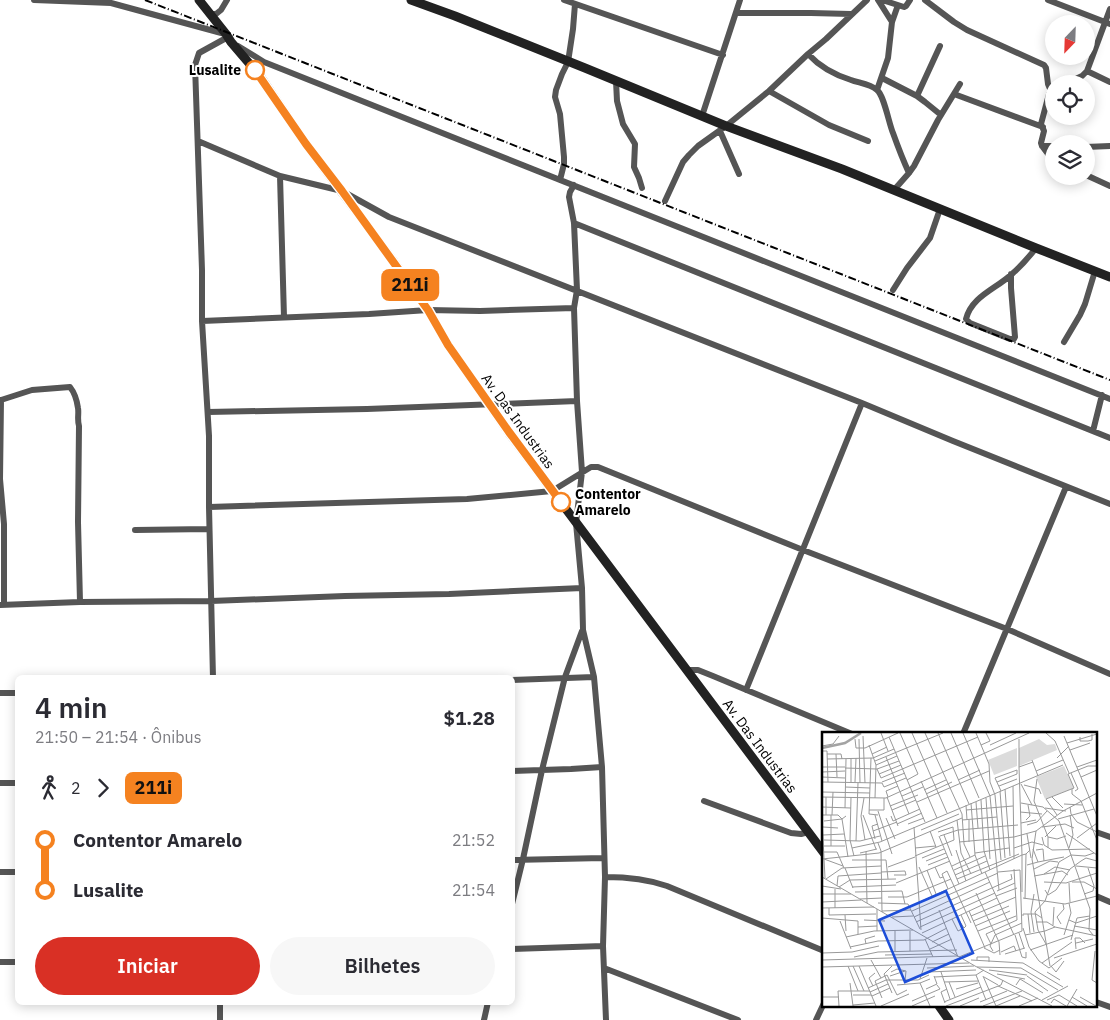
<!DOCTYPE html>
<html lang="pt">
<head>
<meta charset="utf-8">
<style>
	:root { --surface:#fff; --page:#f7f7f7; --text:#2b2b33; --muted:#7c7c81; --accent:#d93025 }
	body { margin:0; font-family:"IBM Plex Sans",sans-serif; background:var(--page); color:var(--text); height:100vh; display:flex; flex-direction:column; font-size:19px; white-space:nowrap }
	* { box-sizing:border-box; margin:0 }
	p { font-size:16px; color:var(--muted) }
	.icon { flex:none; width:28px; height:28px; fill:none; stroke:currentColor; stroke-width:2; stroke-linecap:round; stroke-linejoin:round }
	.map { position:relative; flex:1; overflow:hidden }
	.details { position:absolute; left:15px; top:675px; width:500px; height:330px; display:flex; flex-direction:column; background:var(--surface); border-radius:8px; box-shadow:0 2px 12px #0003 }
	.details>* { flex:none }
	.badge { padding:0 10px; border-radius:8px; font-size:18px; line-height:32px }
	.needle { width:32px; rotate:203deg }
	.controls { position:absolute; left:1045px; top:15px; display:grid; gap:10px }
	.controls a { display:grid; place-items:center; width:50px; height:50px; border-radius:50%; background:var(--surface); box-shadow:0 2px 12px #0003; font-size:25px }
	.map>.badge { position:absolute; translate:-50% -50%; box-shadow:0 0 0 2px #fff }
	.legs { display:flex; align-items:center; gap:8px; height:55px; padding:0 20px; font-size:16px }
	.legs p { margin-inline-start:auto }
	.head { display:flex; align-items:center; justify-content:space-between; height:85px; padding:0 20px }
	h1 { font-size:28px; font-weight:600; line-height:38px }
	.action { display:flex; gap:10px; margin-top:auto; padding:10px 20px }
	.action a { flex:1; height:58px; border-radius:30px; background:var(--accent); color:#fff; font-size:20px; font-weight:600; line-height:58px; text-align:center }
	.action a+a { background:var(--page); color:var(--text) }
	ul { padding:0 20px; list-style:none }
	li { display:flex; align-items:center; gap:18px; height:50px; font-size:19px }
	li i { display:grid; place-items:center; width:8px; height:100%; margin:0 6px; background:currentColor }
	li i::after { content:''; width:12px; height:12px; margin:-6px; border:4px solid; border-radius:50%; background:var(--surface) }
	li p { margin-inline-start:auto }
	li:first-child i { background:linear-gradient(#0000 50%,currentColor 0) }
	li:last-child i { background:linear-gradient(currentColor 50%,#0000 0) }
	.map>svg:first-child { display:block }
	.lines { fill:none; stroke-linecap:round; stroke-linejoin:round }
	.street { stroke:#555; stroke-width:6 }
	.secondary { stroke:#222; stroke-width:9 }
	.rail { stroke:#000; stroke-width:2; stroke-dasharray:8 2.5 1 2.5; stroke-linecap:butt }
	.line-1-casing { stroke:#fff; stroke-width:11 }
	.line-1 { stroke:#f58220; stroke-width:8 }
	.stop-1-dot { fill:#fff; stroke:#f58220; stroke-width:2.5 }
	.labels { text-anchor:middle; dominant-baseline:central; stroke-width:4; stroke-linejoin:round; paint-order:stroke }
	.stop-label { font-size:14px; font-weight:bold; fill:#000; stroke:#fff; text-anchor:end }
	.street-label { font-size:14px; fill:#000; stroke:#fff }
	.inset-river { fill:none; stroke:#a3a3a3; stroke-width:2.5 }
	.inset-road { fill:none; stroke:#999; stroke-width:1 }
	.view { fill:#1d4ed8; fill-opacity:0.15; stroke:#1d4ed8; stroke-width:2.5 }
	.inset-edge { fill:none; stroke:#000; stroke-width:2.5 }
</style>
</head>
<body>
<div class="map">
<svg width="1110" height="1020" viewBox="0 0 1110 1020">
	<rect width="100%" height="100%" fill="#fff"/>
	<g class="lines">
		<path class="street" d="M34,0l77,3 114,31
			M564,0l159,55
			M882,0l22,7 2,-1 4,-6
			M925,0l29,22 13,8 77,35 2,3 2,16 3,7
			M1048,0l62,24
			M736,13h75l40,1
			M209,14h7l5,-4 6,-10
			M892,22l6,-17
			M238,46l26,16 846,337
			M808,54c12,13 27,21 43,26 8,3 19,4 26,10 7,5 12,34 16,43 5,14 10,27 16,40
			M1087,71l23,11
			M882,78l35,18 8,6 16,13
			M616,81l1,20 6,23 12,20 -1,23 5,11 3,10
			M1065,84l17,-8 5,-5 23,-62
			M877,90l11,-32 4,-36 -14,-22
			M1054,90l-5,4 -8,30 3,7 -3,12 1,3 6,8 6,3
			M769,91l60,34 39,16
			M954,94l89,33
			M917,96l23,-50
			M702,116l38,-116
			M720,131l19,43
			M198,141l82,35 62,15 47,26 473,186 91,38 157,63
			M1042,146h12
			M1086,147l24,-1
			M1086,175l24,11
			M280,176l4,141
			M560,180l4,-16v-7l-4,-43 -5,-17 1,-7 6,-16 6,-12 5,-33 2,-25
			M574,185l-4,7 -1,5 5,26 3,67 -3,18 3,93 5,71 -6,51 6,65 1,42 11,47 8,90 3,110 -2,69 3,74
			M894,190l15,-17 5,-7 24,-46 22,-36
			M665,201l18,-39 6,-7 9,-9 28,-20 43,-35 39,-37 18,-15 41,-39
			M574,223l536,215
			M1011,274v14l4,49 -1,2h-4l-40,-16 -4,-4c6,-23 30,-30 46,-45 9,-8 17,-17 24,-26
			M893,290l14,-22 23,-30 10,-29
			M202,321l167,-7 59,-4 52,1 94,-3
			M1064,342l16,-27 5,-11 10,-33
			M0,400h1l-1,79 4,45v81
			M1,400l31,-10 38,-3c4,5 7,14 8,21 1,6 -1,11 1,18l-1,96 2,80
			M208,412l159,-3 210,-8
			M1093,431l9,-36
			M209,507l258,-8 85,-8 39,-24h7l205,83 204,79 103,45
			M135,530l74,-1
			M0,605l80,-3 131,-1 134,-5 104,-2 133,-6
			M687,670h11l15,6 139,58
			M213,678l-4,-171v-71l-7,-115v-51l-7,-205 4,-12 29,-16
			M512,680l82,-3
			M746,690l116,-287
			M0,693h18
			M963,734l103,-247
			M512,771l59,-2 31,-2
			M0,783h18
			M704,801l87,32 10,1 7,-2
			M1096,832l14,5
			M512,860l91,-2
			M0,872h18
			M605,877c21,0 42,2 62,9l157,65
			M1096,896l14,6
			M512,904l11,-45 19,-89 23,-93 17,-46
			M512,949l91,-3
			M0,962h18
			M604,968l134,52
			M220,1002v18
			M1096,1002l14,5
			M484,1020l4,-18
			M816,1020l8,-17"/>
		<path class="secondary" d="M199,0l27,34 5,8 29,34 46,68 88,118 34,48 20,35 61,88 315,420
			M411,0l44,16 130,52 141,58 116,43 194,79 74,29
			M939,1006l10,14"/>
		<path class="rail" d="M145,0l965,380"/>
	</g>
	<g class="lines">
		<g class="line-1-casing">
			<path id="line-1" d="M255,70l51,74 36,47 86,119 20,35 61,87 52,70"/>
		</g>
		<use href="#line-1" class="line-1"/>
	</g>
	<g class="stop-1-dot">
		<circle cx="255" cy="70" r="9"/>
		<circle cx="561" cy="502" r="9"/>
	</g>
	<g class="labels">
		<g class="stop-label">
			<text x="241" y="70">Lusalite</text>
			<text x="575" y="494" text-anchor="start">Contentor<tspan x="575" dy="16">Amarelo</tspan></text>
		</g>
		<g class="street-label">
			<text transform="translate(518 421) rotate(54)">Av. Das Industrias</text>
			<text transform="translate(760 746) rotate(53)">Av. Das Industrias</text>
		</g>
	</g>
	<g transform="translate(822 732)">
		<rect width="275" height="275" fill="#fff"/>
		<path d="M217,7l8,6 8,-1 2,6 -38,16v-18zM195,16v18l-23,9 -6,-15zM242,34l10,22 -29,11 -9,-22z" fill="#dcdcdc"/>
		<path class="inset-river" d="M0,16l23,-5 16,-10"/>
		<path class="inset-road" d="M59,1l7,18M78,1l18,41 -11,6M90,1l35,80M103,1l37,81 2,30 6,13M116,1l31,71M129,1l28,65M141,1l27,63 9,94M154,1l13,31 1,18 5,13 6,65M224,1l9,8 14,32M41,4l2,47M242,4l33,80M67,5l36,85M258,5v4h8l4,-1v-6M33,7l1,9h9l33,-15M37,7l1,44M197,7v28M245,11l30,-9M47,13l7,20 -1,33M159,13l9,-4 -4,-8M168,13l26,-12M0,14l11,-2 6,-8M248,18l20,-7M0,19h5l1,31M5,22h14l1,5M14,22l1,23M50,22l15,-7M64,25l23,57M49,26l-2,56 9,1M235,26l12,-12M5,27l46,-1 21,-9M210,28l6,16M53,29l68,-28M54,33l21,-9M0,35h23M255,35l20,-7M23,36l32,1 22,-8M55,37l4,9 97,-41M214,39l27,-11M0,40l23,-1M249,41l7,16 -3,2M57,42l22,-9M0,45l23,1M259,45l16,-7M215,47l-3,22 14,36M136,48l22,-10M99,49l16,37M0,50l60,1 2,4 22,-9M33,50l1,-24M60,50l23,-9M175,50l20,-8M29,51v-25M199,52l11,21M202,53l15,4 2,5M177,54l18,-7M191,54l1,73M23,55l25,1M183,57l5,67M250,57v5l9,7 16,39M102,58l22,-10M178,59l5,67M179,59l-6,-13 22,-8v4M0,60l48,1M104,62l26,-12M80,64l21,-9M0,65l64,1 143,-65M29,65l-1,43 4,16M65,65l11,29M66,65l-2,-6 12,-5M230,65l11,11M42,66l-3,18 4,24M164,66l4,61M159,68l3,51 6,19M95,70l72,-31M154,70l2,26M149,71l4,52 7,19M199,71l22,4 16,14 31,88 -1,21 4,5M242,72l18,1M144,73l1,15M68,74l28,-11M0,75l29,1M248,75l1,7 6,8 20,10M23,76l1,-49M223,76l21,3M47,78h15v-12M70,78l24,-10M144,78l47,-4M56,79l14,43M198,80l22,2M0,83h16l4,4M4,83v-18M9,83v31M10,83l1,-23M41,83l13,34M53,83l7,26M235,83l-11,-16 28,-11 -6,-14 20,-8h9M24,84l-4,3 6,38M69,84l2,5 27,-12M64,86l9,21M0,87l3,59M236,87l36,-10M135,88l4,33 10,21M140,88l35,-3M204,88l4,-4 -2,-11M2,89l18,-2M199,91l15,-3M75,92l25,-11M86,92l16,-6M205,93l10,-3 10,-11M1,95l15,1M92,95l7,103M220,95l23,-3 9,4M99,98l38,-16M51,99l24,-9M108,99l6,16M244,101l31,22M205,102l4,24M1,103l21,-1M122,103l8,21M117,104l20,48M118,104l18,-6 60,-5M220,105l2,8 8,5 38,-1M223,105l11,-11M255,106l20,-15M53,107l-3,-13 6,-2M2,108l36,1 20,-5M34,109l2,-58M137,110l55,-5 22,-6M147,110v-22M56,111l3,8 1,61M2,114h21M30,116l28,-6 183,-77M93,116l21,-2M192,116l18,-6 11,3M226,116v-11l9,2 9,-3M247,116l4,-13 -3,-20M134,118l10,31M214,118l7,-1 1,12M2,120h13l7,16M44,120l1,51M38,121l17,-4M153,121l34,-5M93,124l39,-16 -1,-13 -15,5M100,126l22,-9M0,127l57,-6 83,-35M2,127l19,7M30,128h34l2,19M104,129l20,-8M216,130l26,-5M106,133l20,-8M205,133l11,-3 -5,-13M130,134l23,-11M254,134l21,2M66,135l27,-10M97,135l13,29M113,135l5,11 3,-1M23,136l8,20M212,137l16,-8 8,1M105,138l9,24M132,138l31,-14M59,140l24,-1 1,4h-12M163,140l29,63M222,142l11,-7 15,3M133,143l32,-14M212,144l28,-5 6,4M0,145l153,89 77,40M4,147l16,-11 39,-2M135,147l62,-25M222,150l22,1 31,-10M250,150h12l13,7M74,151l54,-22M247,151l1,19M0,154l19,3M15,154l1,-10 43,-3M17,155l11,-7 46,-1M30,155l44,-2M13,157v19M126,157l-6,-15 5,-3 24,52M223,158l3,5 8,-5 14,-21 11,-8 5,-3 11,3M175,159l18,-8M33,160l47,-1 3,13M200,160v-37l4,-1M154,161l23,49 1,13M0,162h29M262,162l9,-3 1,-5 -6,-18M174,164l21,-8M66,165h19l44,-18M201,166l42,6 32,-8M38,167l22,-1M203,167l1,-45 4,-4M0,170l39,-2M56,171l30,1 12,25M87,175l113,-52 -3,-88 14,-5M0,176l52,-1M7,176v7l47,-1M117,178l19,47M60,179l29,-1M90,179l86,-38M147,179l16,37M206,182l2,19M23,183l1,16M149,184l45,-19M201,184v-2h13l6,4M70,185l21,-1M92,185l76,-35M135,185l7,11 2,-2 -5,-11M0,186l36,3v13M130,187l6,12 4,-2M42,188l21,1M247,188l7,3 21,-7M18,189l11,28M151,189l36,-15M94,190l96,-43 -1,-5M214,190h11l8,5M239,192l-4,-7 7,-8 -1,-5M231,193l1,-18M153,194l35,-15M252,194l23,4M36,195l19,-1M98,195l75,-34M201,196l6,19 10,14 10,7 13,-10M55,199v-22M73,199v20M88,199v20M156,199l38,-15M223,199l10,-4 42,9M212,200l-3,-20 3,-18M100,201l75,-35M197,201l5,15M193,203l7,22 4,1v-6M203,203l20,-4M242,203l7,-22 -2,-10M24,205l28,-6 39,-1M103,207l8,18M249,208l6,-22 13,-2M110,210l17,-8M254,211l17,-4M44,212l-1,-5 10,-3M169,212l-5,-10 31,-14 -3,-51M224,212l-8,-14 -3,-18 10,-11 14,-39 12,-7 14,1 9,-3M28,215l28,-6 46,-1 23,-12M162,216l10,5 6,-3M108,217l22,-10M254,217l-1,-11h5l5,5M208,218l43,-15M171,219l-3,-5 5,-11 27,-12M273,219l-3,29 5,3M179,220l13,-6 2,5M0,221l30,-1 27,-6M183,222l20,-6M63,223l47,-1M32,225l24,-5 79,-2M137,225l63,-26 -2,-61 -22,2M232,226l43,-14M0,228l135,-4M49,228l10,18M149,228l52,3 40,24M155,228v-3h12v5M220,231l30,-21M26,234l10,25M31,234l11,25M37,234l17,40M228,234l-18,-107 4,-28 27,-20 34,-18M229,234l5,6 8,-11M0,235l147,-4M155,235l44,1 37,22M105,236l47,-2M167,238l38,5M69,240l6,-3 9,2 -1,10M106,240l48,-2M119,240l9,27M225,240l13,8M175,242l28,5M154,243l10,25M68,244l15,-5M161,244l13,30M205,244l21,15M112,245l42,-2 8,-5M162,245l14,8M98,247l7,-21M64,248h32l11,-5M122,250l35,-1M127,250l6,15M28,251l3,23M98,251l10,23M75,253l23,-2 10,-4M194,253l4,-6 23,14M51,254l-4,-8 6,-5M176,254l34,15M46,256l18,-8M104,257l11,-5 -3,-8M134,257l22,-6M48,260l18,-8M70,261l-8,-19 8,-8M31,263h18M50,264l18,-8M0,265h17M250,265l15,9M258,265l16,9M60,266l-7,-17 12,-6 10,20 10,-5M220,268l26,-14M225,268l12,-5 18,11M90,269l28,-12 -3,-4M122,270l37,-15M158,270l27,-11M123,271l-4,-11 6,-3M229,271l3,-4 12,7M31,273l22,-2M17,274l-1,-15h32M59,274l28,-12M90,274l23,-10M124,274l55,-21 2,-5M138,274l19,-8M161,274l39,-15M174,274l24,-10M197,274l19,-8M245,274l10,-17"/>
		<path class="view" d="M124,159l27,62 -68,29 -26,-62z"/>
		<rect width="275" height="275" class="inset-edge"/>
	</g>
</svg>
<div class="controls">
<a><svg class="needle" viewBox="-14 -14 28 28"><path d="M0-13l5 13h-10z" fill="#e53935"/><path d="M0 13l5-13h-10z" fill="#7c7c81"/></svg></a>
<a><svg class="icon" aria-label="locate" viewBox="0 0 24 24"><circle cx="12" cy="12" r="6"/><path d="M12 2v4M12 18v4M2 12h4M18 12h4"/></svg></a>
<a><svg class="icon" aria-label="layers" viewBox="0 0 24 24"><path d="M12 4l9 5-9 5-9-5zM3 14l9 5 9-5"/></svg></a>
</div>
<b class="badge" style="left:410px;top:285px;background:#f58220;color:#111">211i</b>
<section class="details">
<div class="head"><div><h1>4 min</h1><p>21:50 – 21:54 · Ônibus</p></div><b>$1.28</b></div>
<div class="legs"><svg class="icon" aria-label="walk" viewBox="0 0 24 24"><circle cx="13" cy="4" r="2"/><path d="M13 8l-2 6 4 7M11 14l-3 7M7 12l3-4h3l4 4"/></svg>2<svg class="icon" aria-label="forward" viewBox="0 0 24 24"><path d="M9 5l7 7-7 7"/></svg><b class="badge" style="background:#f58220;color:#111">211i</b></div>
<ul>
<li><i style="color:#f58220"></i><b>Contentor Amarelo</b><p>21:52</p></li>
<li><i style="color:#f58220"></i><b>Lusalite</b><p>21:54</p></li>
</ul>
<div class="action"><a>Iniciar</a><a>Bilhetes</a></div>
</section>
</div>
</body>
</html>
